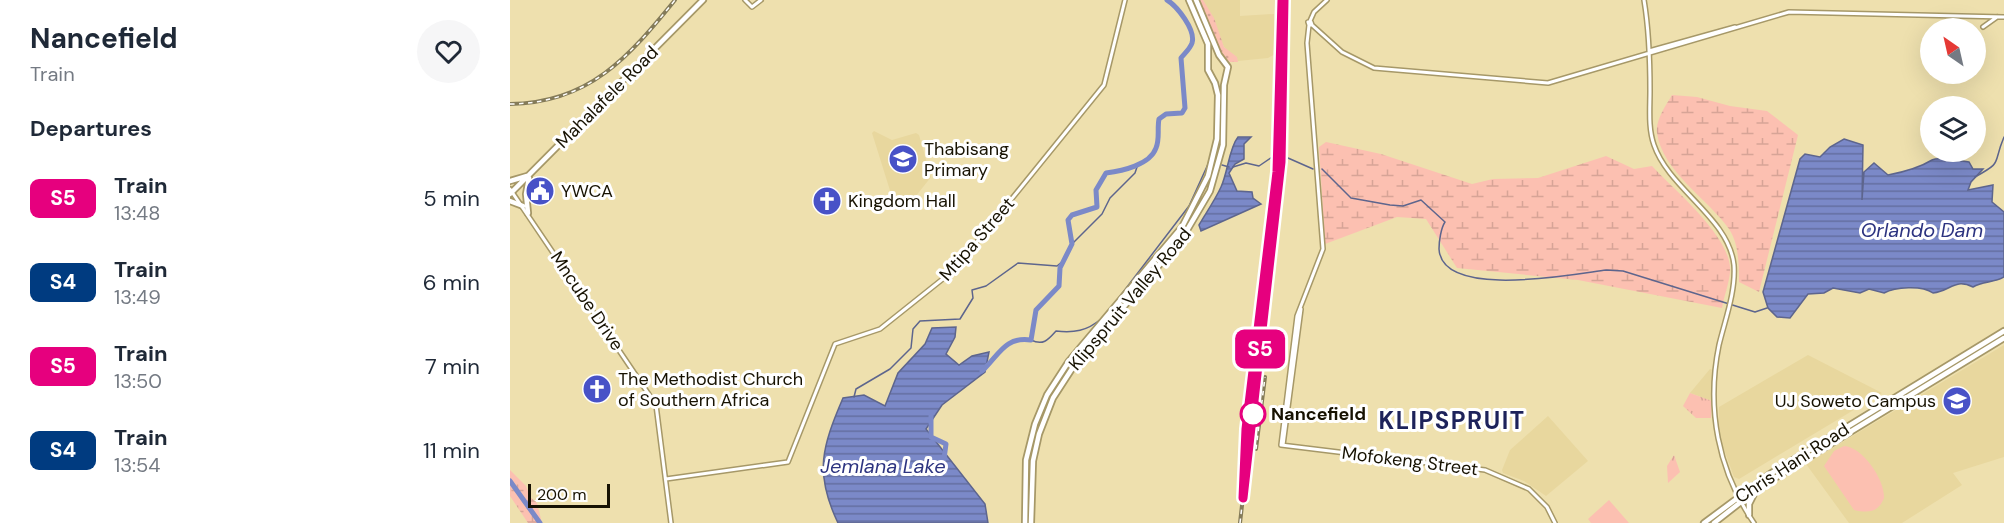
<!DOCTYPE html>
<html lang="en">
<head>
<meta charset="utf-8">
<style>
	:root { --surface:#fff; --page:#f6f6f7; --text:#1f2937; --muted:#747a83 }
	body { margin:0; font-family:"DM Sans",sans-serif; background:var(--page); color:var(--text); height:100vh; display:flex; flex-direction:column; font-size:22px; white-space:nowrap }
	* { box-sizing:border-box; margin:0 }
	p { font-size:20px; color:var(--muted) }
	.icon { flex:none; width:33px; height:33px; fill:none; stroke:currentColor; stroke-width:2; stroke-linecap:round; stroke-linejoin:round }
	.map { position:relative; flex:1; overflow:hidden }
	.drawer { display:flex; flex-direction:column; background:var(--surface); width:510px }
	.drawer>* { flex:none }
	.badge { padding:0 12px; border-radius:9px; font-size:21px; line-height:39px }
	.needle { width:39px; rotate:326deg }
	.tools { position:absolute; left:1410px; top:18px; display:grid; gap:12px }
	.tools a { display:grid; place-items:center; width:66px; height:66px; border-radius:50%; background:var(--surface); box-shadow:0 6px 24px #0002; font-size:30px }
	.scale { position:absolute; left:18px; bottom:15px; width:82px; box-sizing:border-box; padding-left:6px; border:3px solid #171202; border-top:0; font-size:16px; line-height:21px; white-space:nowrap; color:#171202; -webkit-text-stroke:4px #fff; paint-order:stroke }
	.map>.badge { position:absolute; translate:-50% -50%; box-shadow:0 0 0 3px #fff }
	h2 { padding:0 30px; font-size:22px; line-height:54px }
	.round { display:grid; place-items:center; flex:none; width:63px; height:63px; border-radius:32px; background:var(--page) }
	.summary { display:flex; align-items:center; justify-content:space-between; height:102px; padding:0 30px }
	h1 { font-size:28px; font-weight:700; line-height:45px }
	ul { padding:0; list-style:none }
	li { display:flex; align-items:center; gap:18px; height:84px; padding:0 30px }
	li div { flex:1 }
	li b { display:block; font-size:22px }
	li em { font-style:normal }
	li .badge { min-width:66px; font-weight:700; text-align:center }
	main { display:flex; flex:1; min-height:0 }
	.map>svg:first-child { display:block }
	.built { fill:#e8d79e }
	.grass { fill:url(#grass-dots) }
	.wetland { fill:url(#wetland-marsh) }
	.park { fill:url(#park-tufts) }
	.pitch { fill:#fcc0b1 }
	.water { fill:url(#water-rules); stroke:#5d658d; stroke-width:1.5 }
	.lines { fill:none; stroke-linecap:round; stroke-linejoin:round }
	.stream { stroke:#5d658d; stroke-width:1.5 }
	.river { stroke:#7b89c8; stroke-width:5 }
	.minor-casing { stroke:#a69868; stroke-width:6 }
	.major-casing { stroke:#a69868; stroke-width:8 }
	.minor { stroke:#fff; stroke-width:3 }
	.major { stroke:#fff; stroke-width:4.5 }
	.rail-casing { stroke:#847b59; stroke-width:4 }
	.rail { stroke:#fff; stroke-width:1.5; stroke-dasharray:4.5; stroke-linecap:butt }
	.line-casing { stroke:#fff; stroke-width:14 }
	.line { stroke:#e6007e; stroke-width:9 }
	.stop-dot { fill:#fff; stroke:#e6007e; stroke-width:3 }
	.labels { text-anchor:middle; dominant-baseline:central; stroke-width:6; stroke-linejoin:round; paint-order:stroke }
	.street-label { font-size:18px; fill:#171202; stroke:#fff }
	.poi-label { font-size:18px; fill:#171202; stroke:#fff; text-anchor:start }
	.stop-label { font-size:18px; font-weight:bold; fill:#171202; stroke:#fff; text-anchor:start }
	.water-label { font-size:20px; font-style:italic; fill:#2d3480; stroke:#fff }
	.district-label { font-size:24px; font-weight:bold; letter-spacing:1.5px; fill:#1d225a; stroke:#fff }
</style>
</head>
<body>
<main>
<section class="drawer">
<div class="summary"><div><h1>Nancefield</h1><p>Train</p></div><a class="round"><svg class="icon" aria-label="heart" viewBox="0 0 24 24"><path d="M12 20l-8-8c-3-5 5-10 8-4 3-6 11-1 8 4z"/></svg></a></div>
<h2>Departures</h2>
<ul>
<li><span class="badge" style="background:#e6007e;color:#fff">S5</span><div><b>Train</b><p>13:48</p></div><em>5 min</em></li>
<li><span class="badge" style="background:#003b80;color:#fff">S4</span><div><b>Train</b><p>13:49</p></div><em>6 min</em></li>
<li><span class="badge" style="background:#e6007e;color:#fff">S5</span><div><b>Train</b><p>13:50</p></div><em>7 min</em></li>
<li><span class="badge" style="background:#003b80;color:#fff">S4</span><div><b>Train</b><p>13:54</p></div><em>11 min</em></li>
</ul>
</section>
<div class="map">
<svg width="1494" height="523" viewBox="0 0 1494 523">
	<defs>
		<pattern id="grass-dots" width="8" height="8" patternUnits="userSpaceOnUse" patternTransform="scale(1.5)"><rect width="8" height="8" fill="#fcc0b1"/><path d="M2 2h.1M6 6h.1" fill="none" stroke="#d7a497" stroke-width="1.8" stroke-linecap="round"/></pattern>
		<pattern id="wetland-marsh" width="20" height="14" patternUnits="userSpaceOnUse" patternTransform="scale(1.5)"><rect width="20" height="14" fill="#fcc0b1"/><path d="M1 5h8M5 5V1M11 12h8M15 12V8" fill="none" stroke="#d7a497"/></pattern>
		<pattern id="park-tufts" width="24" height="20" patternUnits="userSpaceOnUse" patternTransform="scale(1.5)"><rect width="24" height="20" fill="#fcc0b1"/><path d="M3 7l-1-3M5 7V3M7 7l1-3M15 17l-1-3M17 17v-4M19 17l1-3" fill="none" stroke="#d7a497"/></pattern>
		<pattern id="water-rules" width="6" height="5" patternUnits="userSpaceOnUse" patternTransform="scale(1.5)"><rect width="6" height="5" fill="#7b89c8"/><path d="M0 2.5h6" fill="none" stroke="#646fa0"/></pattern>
	</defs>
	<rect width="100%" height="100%" fill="#eee0ae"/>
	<path class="built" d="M693,0h37v16l34,-2 3,39 -9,5 -30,3 -14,-14z
		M364,131l18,9 24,-7 3,2 12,42 -23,29 -15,-6 -21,-67z
		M1494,345v112l-51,16 9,12 -60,38h-53l-43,-59z
		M1298,355l74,38 -143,86 -5,-2 -16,-44 1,-26z
		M1200,369l3,1 -1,31 -22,-8z
		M1038,416l40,45 -42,35 -22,-15 -21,-8 -1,-3 8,-20z"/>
	<path class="grass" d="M689,0h4l11,18 10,29 13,10 1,5h-8l-8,-7z"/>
	<path class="wetland" d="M1162,95l25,2 33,9 37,5 31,24 -39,157 -20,-10c0,-17 0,-38 -10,-53 -20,-29 -67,-58 -72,-96 -2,-12 9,-28 15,-38z
		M816,142l55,12 91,30 21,-5 45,-1 68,-22 28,13 18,-3c22,24 81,72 78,106 -1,12 -6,24 -8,36l-144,-28 -121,-12 -31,-49 -29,-2 -72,27 -6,-97z
		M0,470l16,16 4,11 7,6 5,20h-14l-18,-27z"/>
	<path class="park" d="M1180,393l22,8 -1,17h-15l-13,-12z
		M1164,455l6,17 -12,11 -1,-17z"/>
	<path class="pitch" d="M1334,446c19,1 41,34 40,52 -6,15 -16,15 -30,12l-30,-44 10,-15z
		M1099,500l20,23h-38l-3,-4z"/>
	<path class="water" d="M728,137h13l-7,7v15l-9,5 -6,9 8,18 15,1 1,6 8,6 -60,27 -2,-6c7,-12 16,-25 22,-38 7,-15 8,-39 17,-50z
		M1334,139l19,6 -1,55 2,-28 10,-9 14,12c16,-3 31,-7 44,-15 7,-4 28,1 37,2l4,7h10l-12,13 -3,8 25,-5 -1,17 12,10v65c-10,6 -21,4 -31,10 -19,-9 -22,4 -40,6 -11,-8 -38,-6 -49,0l-15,-4 -9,4 -27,-5 -9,5 -16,1 -18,24 -13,-1 -9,-9 -5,-16 37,-133 5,-5 15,3 10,-10z
		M446,327l-1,10 -9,17 13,11 13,-9 17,-4 -4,20 -43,33 -16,24 59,75 3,19h-150c-24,-50 -16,-76 5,-125l21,-3 21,11 13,-33 27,-29 7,-16z"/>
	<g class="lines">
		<path class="stream" d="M778,158l25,11
			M712,165l7,2
			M723,167l13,-4 13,3 16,-11
			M812,169l29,29 39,7 13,1 18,-6 24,22c-4,6 -6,19 -6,27 3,51 135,25 167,21l17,1 132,41 12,-4
			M1465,177c29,-16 17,-12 29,-40
			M562,244l30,-30 8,-16 25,-25 3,-9
			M604,304l75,-98 20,-44
			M521,340c12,6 17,0 25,-9 18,2 31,0 45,-12
			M344,397l2,-8 34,-20 21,-21 2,-19 7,-8 40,-2 13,-21 -1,-8 14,-4 32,-23 39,3 6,-5"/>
		<path class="river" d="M472,371c17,-16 23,-35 49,-31l5,-30 23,-24 1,-18 12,-24 -4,-24 4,-5 25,-8 -1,-17 10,-17c16,-2 44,-8 50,-25 4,-9 1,-19 3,-29l7,-5 16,-1 3,-5 -4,-50c3,-4 9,-9 11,-15 4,-13 -15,-37 -25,-43
			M421,416v21l15,7 -2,15
			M0,481l30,42"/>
		<g class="minor-casing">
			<path id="minor" d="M235,0l7,7 9,-7
				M1134,0c5,30 6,61 6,91 0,18 -2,37 4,54 15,44 75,73 80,120 2,26 -9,55 -15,80 -13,63 -1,126 35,178
				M800,21l4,-9 13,-12
				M798,22h3l1,3h-3z
				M799,25l-2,18 16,206 -26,67 -16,129 204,25 44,19 18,18 8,16
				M802,25l30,27 32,16 174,15 241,-71 215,5
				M1473,27l14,-10
				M1139,51l86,-24
				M0,189l146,216 15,118
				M773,445l18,-136
				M156,479l122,-17 47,-118 45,-15 74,-59 150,-185 21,-85"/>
		</g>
		<g class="major-casing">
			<path id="major" d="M0,181l17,-5
				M0,194l193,-194
				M0,201l13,5
				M18,213l-2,-19 3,-16
				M1239,515v-11l6,-12
				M515,523l1,-63 9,-36 12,-29 22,-34 113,-134 26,-51 9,-37 1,-44 -3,-12 -7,-13v-26l-19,-44
				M521,523l2,-62 6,-27 14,-36 22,-34 108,-127 27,-46 13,-46 1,-60 4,-18 -9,-12 -23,-55
				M1194,523l66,-49 234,-143
				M1204,523l46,-36 244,-149"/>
		</g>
		<use href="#minor" class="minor"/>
		<use href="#major" class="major"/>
		<g class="rail-casing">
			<path id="rail" d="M0,104c79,-1 119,-47 165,-104
				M746,449l9,-72
				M730,523l41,-361 3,-162"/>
		</g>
		<use href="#rail" class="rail"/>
	</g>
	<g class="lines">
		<g class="line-casing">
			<path id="line" d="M772,0l-5,172 -31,257 -3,69 38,-336 3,-162"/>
		</g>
		<use href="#line" class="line"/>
	</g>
	<defs>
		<g id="school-disc" transform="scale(1.5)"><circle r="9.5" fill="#4852c7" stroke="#fff"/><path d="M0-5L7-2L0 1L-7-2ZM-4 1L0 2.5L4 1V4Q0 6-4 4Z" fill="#fff"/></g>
		<g id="civic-disc" transform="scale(1.5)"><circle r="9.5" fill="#4852c7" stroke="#fff"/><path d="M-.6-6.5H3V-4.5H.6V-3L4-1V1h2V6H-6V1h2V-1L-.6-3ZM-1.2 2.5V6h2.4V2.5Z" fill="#fff"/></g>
		<g id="church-disc" transform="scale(1.5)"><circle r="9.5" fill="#4852c7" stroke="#fff"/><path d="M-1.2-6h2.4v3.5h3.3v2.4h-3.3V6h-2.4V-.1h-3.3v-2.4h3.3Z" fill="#fff"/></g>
		<g id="university-disc" transform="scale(1.5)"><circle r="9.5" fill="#4852c7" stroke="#fff"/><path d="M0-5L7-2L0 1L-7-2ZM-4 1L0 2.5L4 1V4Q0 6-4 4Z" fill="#fff"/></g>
	</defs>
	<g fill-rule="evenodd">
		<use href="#school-disc" x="393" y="159"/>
		<use href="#civic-disc" x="30" y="191"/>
		<use href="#church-disc" x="317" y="201"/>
		<use href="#church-disc" x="87" y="389"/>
		<use href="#university-disc" x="1447" y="401"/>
	</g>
	<circle class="stop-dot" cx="743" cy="414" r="12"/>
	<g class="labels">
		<g class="street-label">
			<text transform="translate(97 97) rotate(-45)">Mahalafele Road</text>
			<text transform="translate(467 239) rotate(-49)">Mtipa Street</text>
			<text transform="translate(620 299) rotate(-50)">Klipspruit Valley Road</text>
			<text transform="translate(77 301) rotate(56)">Mncube Drive</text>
			<text transform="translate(900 461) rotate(7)">Mofokeng Street</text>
			<text transform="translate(1282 463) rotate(-33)">Chris Hani Road</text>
		</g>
		<g class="poi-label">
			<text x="414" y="149">Thabisang<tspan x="414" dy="21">Primary</tspan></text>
			<text x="51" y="191">YWCA</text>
			<text x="338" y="201">Kingdom Hall</text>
			<text x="108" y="379">The Methodist Church<tspan x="108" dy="21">of Southern Africa</tspan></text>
			<text x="1426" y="401" text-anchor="end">UJ Soweto Campus</text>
		</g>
		<g class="stop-label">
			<text x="761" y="414">Nancefield</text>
		</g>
		<g class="water-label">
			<text x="1412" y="230">Orlando Dam</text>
			<text x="373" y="466">Jemlana Lake</text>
		</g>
		<g class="district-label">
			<text x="942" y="420">KLIPSPRUIT</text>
		</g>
	</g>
</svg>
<div class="tools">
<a><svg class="needle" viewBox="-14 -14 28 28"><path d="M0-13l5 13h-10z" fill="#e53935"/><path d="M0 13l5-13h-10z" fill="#747a83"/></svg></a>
<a><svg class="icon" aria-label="layers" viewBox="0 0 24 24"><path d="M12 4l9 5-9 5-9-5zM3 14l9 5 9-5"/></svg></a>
</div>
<div class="scale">200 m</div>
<b class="badge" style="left:750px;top:349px;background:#e6007e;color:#fff">S5</b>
</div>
</main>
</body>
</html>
